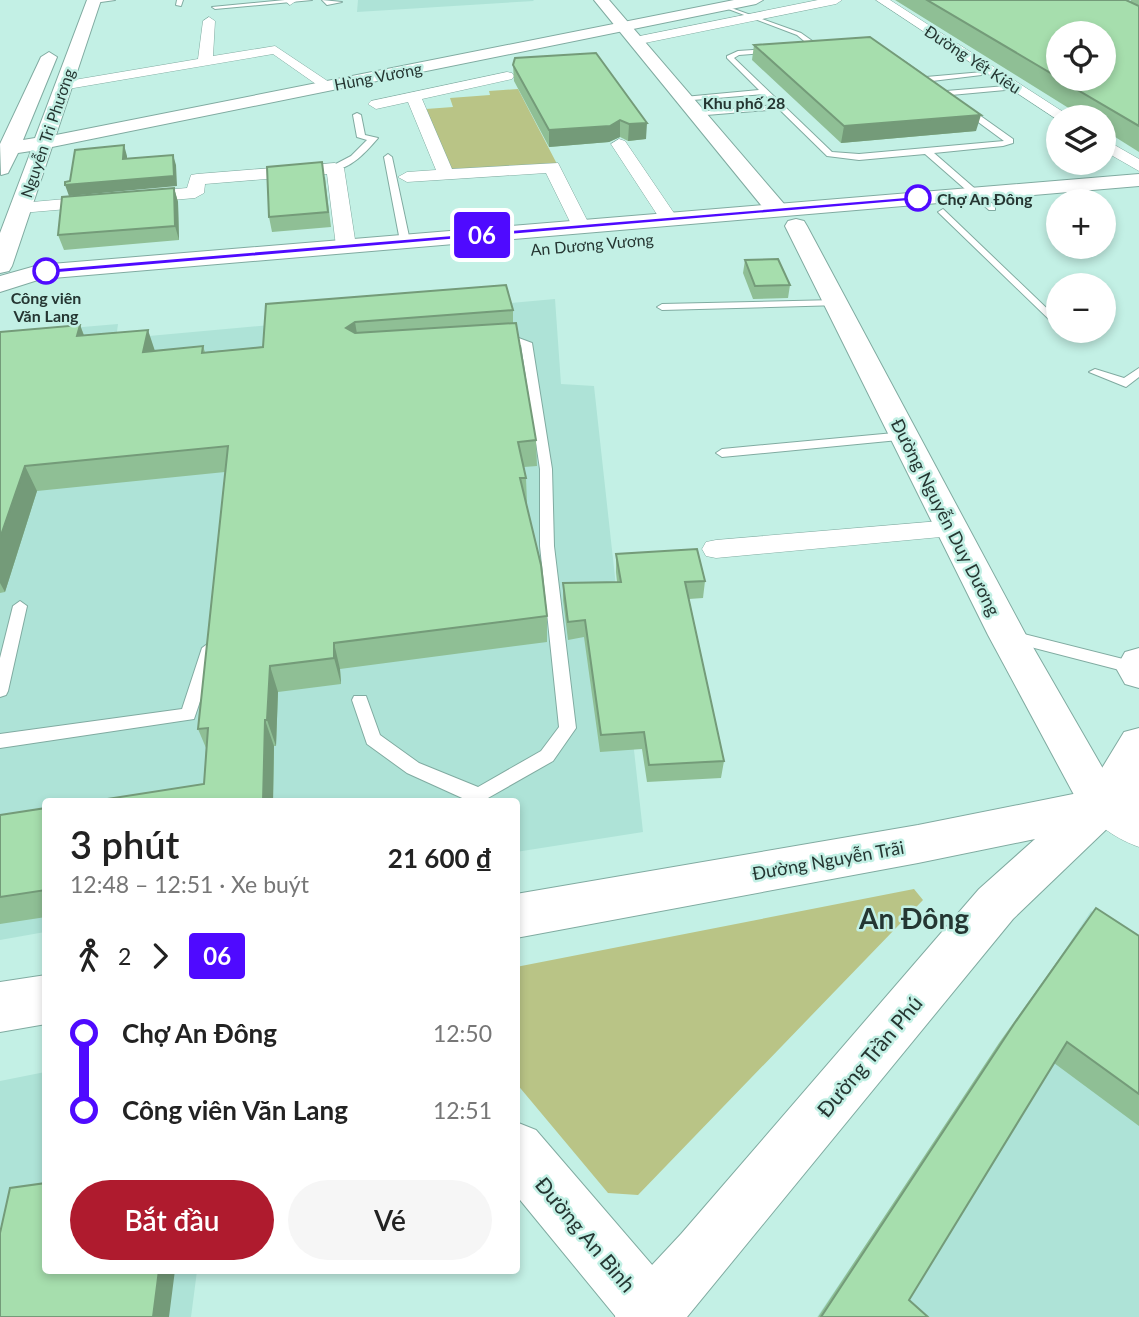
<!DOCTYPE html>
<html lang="vi">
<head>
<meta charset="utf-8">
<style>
	:root { --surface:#fff; --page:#f6f6f6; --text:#222; --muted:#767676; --accent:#af1b2e }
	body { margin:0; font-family:Lato,sans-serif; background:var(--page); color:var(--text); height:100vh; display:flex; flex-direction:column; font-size:26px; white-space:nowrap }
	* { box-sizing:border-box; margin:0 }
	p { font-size:23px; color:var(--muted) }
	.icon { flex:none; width:38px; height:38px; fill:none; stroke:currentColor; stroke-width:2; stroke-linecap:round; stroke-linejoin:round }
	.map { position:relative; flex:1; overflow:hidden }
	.drawer { position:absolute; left:42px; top:798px; width:478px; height:476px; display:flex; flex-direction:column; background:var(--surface); border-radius:7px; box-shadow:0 4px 10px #0003 }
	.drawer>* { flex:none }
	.badge { padding:0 14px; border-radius:5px; font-size:24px; line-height:46px }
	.tools { position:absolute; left:1046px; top:21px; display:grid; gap:14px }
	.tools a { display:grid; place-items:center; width:70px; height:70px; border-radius:50%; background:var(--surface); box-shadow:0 4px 10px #0003; font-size:35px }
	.map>.badge { position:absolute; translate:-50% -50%; box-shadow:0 0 0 4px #fff }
	.legs { display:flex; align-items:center; gap:10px; height:77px; padding:0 28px; font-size:23px }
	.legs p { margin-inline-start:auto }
	.head { display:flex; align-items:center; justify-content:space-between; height:119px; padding:0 28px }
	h1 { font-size:38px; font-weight:600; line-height:52px }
	.cta { display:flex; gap:14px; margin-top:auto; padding:14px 28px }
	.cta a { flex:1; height:80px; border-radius:42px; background:var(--accent); color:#fff; font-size:28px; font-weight:600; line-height:80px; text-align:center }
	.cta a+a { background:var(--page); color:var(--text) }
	ul { padding:0 28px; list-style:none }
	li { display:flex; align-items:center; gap:24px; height:77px; font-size:26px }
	li i { display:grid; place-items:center; width:10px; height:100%; margin:0 9px; background:currentColor }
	li i::after { content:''; width:18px; height:18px; margin:-9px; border:5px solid; border-radius:50%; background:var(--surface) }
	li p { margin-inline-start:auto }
	li:first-child i { background:linear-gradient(#0000 50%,currentColor 0) }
	li:last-child i { background:linear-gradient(currentColor 50%,#0000 0) }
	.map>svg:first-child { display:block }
	.built { fill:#aee3d7 }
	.green { fill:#b9c486 }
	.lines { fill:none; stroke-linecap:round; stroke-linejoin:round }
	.service-casing { stroke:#80aba1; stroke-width:2 }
	.minor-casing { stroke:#80aba1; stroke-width:1 }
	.tertiary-casing { stroke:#80aba1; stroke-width:2 }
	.secondary-casing { stroke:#80aba1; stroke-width:2 }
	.primary-casing { stroke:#80aba1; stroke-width:2 }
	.service { fill:#fff; fill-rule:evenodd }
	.minor { fill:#fff; fill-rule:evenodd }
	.tertiary { fill:#fff; fill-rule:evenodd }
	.secondary { fill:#fff; fill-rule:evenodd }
	.primary { fill:#fff; fill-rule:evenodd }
	.wall { fill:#8fbf95 }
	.shaded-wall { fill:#749b79 }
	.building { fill:#a6dead; stroke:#749b79; stroke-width:2 }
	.line-1 { fill:#4f0aff; stroke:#fff; stroke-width:2 }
	.stop-1-dot { fill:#fff; stroke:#4f0aff; stroke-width:3.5 }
	.labels { text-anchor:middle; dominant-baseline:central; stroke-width:5; stroke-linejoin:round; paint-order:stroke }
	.far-street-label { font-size:16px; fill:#253632; stroke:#c3f0e5 }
	.far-neighbourhood-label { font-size:16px; font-weight:bold; fill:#253632; stroke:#c3f0e5 }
	.far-stop-label { font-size:16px; font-weight:bold; fill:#253632; stroke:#c3f0e5; text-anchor:start }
	.street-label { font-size:18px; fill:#253632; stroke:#c3f0e5 }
	.near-street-label { font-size:21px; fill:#253632; stroke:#c3f0e5 }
	.near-district-label { font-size:28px; font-weight:bold; fill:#253632; stroke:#c3f0e5 }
</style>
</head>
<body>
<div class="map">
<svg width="1139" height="1317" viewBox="0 0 1139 1317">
	<rect width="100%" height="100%" fill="#c3f0e5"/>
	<path class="built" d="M358,0h175l1,1 -177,11z
		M555,299l6,85 33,2 49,446 -127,20v-50h-470l-1,130 -45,8v-606l118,-10 -2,15z
		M1091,911l48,39v367h-322z
		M45,1072l1,198 151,1 -6,46h-191v-236z"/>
	<path class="green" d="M518,89l39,75 -106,7 -25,-62 27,-2 -3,-9 40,-3 -1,-4z
		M914,889l9,11 -285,295 -30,-2 -92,-110v-116z"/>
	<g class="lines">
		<g class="service-casing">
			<path id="service" d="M92,0h23l-21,3z
				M177,0h6l-2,6 -5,-1z
				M285,0h27l-97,9 -3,-2z
				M322,0l20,2 -15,3z
				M723,5l78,28 17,12c57,-4 62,-2 108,32l68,-6 4,2 -66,8 14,10 73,-6 -3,4 -65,6 62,44v4l-10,3 -69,7 61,53v4h-6l-64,-56 -66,6 -32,-4 -48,-47 -85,7 3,-4 78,-7 -11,-11 -83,7 3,-4 75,-7 -32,-32v-2l11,-5 72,-5 -13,-11 -74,-28zM857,46l26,6 121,89 -145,13 -27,-2 -98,-94 5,-3z
				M357,113l4,2 4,20 13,3c-11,13 -28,32 -46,32v-4l19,-10 16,-16 -10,-3 -4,-22z
				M388,154l4,3 18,84 -5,3 -5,-3 -16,-84z
				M943,209l116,111v9l-119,-115 -2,-2z
				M836,300l5,3 -1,2 -178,5 -5,-3 5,-3z
				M516,337l16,6 20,126 2,77 22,182 -23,33 -65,37 1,4h-18l-64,-29 -40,-29 -15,-44 2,-4h12l14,39 39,28 59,24 63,-36 18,-24 -19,-181v-77l-19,-124 -23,-1 -6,-3 6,-3z
				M1139,368v9l-13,10 -37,-15 6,-3 29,9z
				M905,432l6,4 -2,3 -187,18 -6,-4 6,-4z
				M20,601l7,5 -19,85 -2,4 -6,2v-39l13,-52z
				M1012,631l127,32v10l-4,1 -128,-33 -3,-4 3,-4z
				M210,642l8,6 -24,71 -194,29v-14l182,-25 20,-61z"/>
		</g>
		<g class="minor-casing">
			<path id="minor" d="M284,0h12v1l-6,4z
				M818,0h24l-6,4 -201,41 -7,-4 7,-4z
				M876,0h14l181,117h-12l-1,3z
				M209,17l6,4 -2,35 62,-10 60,40 -2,3h-10l-50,-35 -211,36 -7,-4 7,-4 136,-23 5,-38z
				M507,72l5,1 2,3 -2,3 -90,20 30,70 106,-6 32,63 -2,4h-14l-28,-57 -139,9 -9,-5 9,-5 29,-2 -28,-68 -32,7 -8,-5 3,-3z
				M619,139l6,2 53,78 -2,4h-14l-2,-4 -49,-75z
				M1104,139l35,20v12l-35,-20z
				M335,163l9,5 12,78 -10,6 -10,-6 -9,-72 -122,10 -1,9 -9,5 -174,15 -9,-5 9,-5 166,-15 4,-13 6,-1z
				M952,520l10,3 4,6 -4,6 -246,23 -10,-2 -4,-7 4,-7 10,-2z
				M1102,791l13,4 24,16v36c-20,-7 -45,-22 -55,-41l5,-11z"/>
		</g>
		<g class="tertiary-casing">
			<path id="tertiary" d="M594,0h15l176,205 3,5 -3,5h-16z
				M796,219l8,2 3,5 219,409 91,158 7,13 -7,13 -15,5 -15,-5 -99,-184 -203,-409 3,-5z
				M516,1122l20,8 142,165 9,22h-71l-100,-122z"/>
		</g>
		<g class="secondary-casing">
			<path id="secondary" d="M1139,648v40l-14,-4 -9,-16 9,-16z
				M1139,728v89l-25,5 -101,97 -326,398h-72l9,-22 57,-61 298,-345 56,-50 -117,24 -402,75v-44l402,-69 170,-34 36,-59z
				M46,975v49l-46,8v-50z"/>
		</g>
		<g class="primary-casing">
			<path id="primary" d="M87,0h14l-45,135 678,-135h29l-7,4 -704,143 -40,119 -3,5 -9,2v-40l31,-82 -13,2 -10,20 -7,2 -1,-31 41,-87 8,-5 8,5 -34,83 12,-2z
				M1139,174v12l-1098,93 -41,13v-16l39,-11z"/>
		</g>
		<use href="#service" class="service"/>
		<use href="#minor" class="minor"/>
		<use href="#tertiary" class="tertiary"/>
		<use href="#secondary" class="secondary"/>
		<use href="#primary" class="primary"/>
	</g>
	<path class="wall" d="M895,0h231l4,2 1,-2h8v152l-35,-22v-13h-21z
		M754,45l222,86 -135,12 -89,-83z
		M596,53l50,86 -18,2 -8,-4 -11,5 -60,5 -35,-66 -1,-16z
		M325,177l6,50 -59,5 -3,-15z
		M174,188l4,14 1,38 -115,10 -6,-15z
		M745,260l45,25 -2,13 -35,1 -10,-26z
		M266,304l247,6v14l23,116 1,26 -13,1 2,11 1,25 -1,1 21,112v26l-207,27 1,15 -63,8 -2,54h-2l-1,56h-185l116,-18 2,-36 -8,-19 27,-257 -188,19 -32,101 -5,1v-261l80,-7 4,10 71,16 48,-5 2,6 58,-5z
		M616,554l89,27 -2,17 -14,1 35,162 -3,17 -74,4 -5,-33 -42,3 -16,-115 -16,3 -5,-40v-17l54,-1 -1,-10z
		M46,808v109l-46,7v-109z
		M1096,908l43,28v190l-85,-63 -145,237 19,17h-110l181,-274 81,-114z"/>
	<path class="shaded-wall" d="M981,115l-5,16 -135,12 3,-17z
		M620,120v17l-11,5 -60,5v-17z
		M647,123l-1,16 -18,2 1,-17z
		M124,145l3,11v14l-4,-11z
		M173,155l3,10 1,21 -108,10 -4,-11z
		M174,188l4,14 1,38 -4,-14z
		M355,322l4,24 -13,-18z
		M80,325l9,25 -12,-14z
		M148,330l8,24 -13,-2z
		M25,466l12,25 -32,101 -5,-9v-45z
		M334,643l6,26 1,15 -7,-26z
		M270,666l8,26 -2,54 -9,-26z
		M265,720l9,26 -1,56h-10z
		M159,1270h16l-6,47h-16z"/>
	<path class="building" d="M927,0h199l13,6v120l-80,-47h45v-46h-45v45z
		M870,37l111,78 -137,11 -90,-81z
		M596,53l51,70 -18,1 -9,-4 -10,6 -61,4 -36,-65 2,-7z
		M124,145l-1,14 50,-4 1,21 -109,9v-3l5,-1 5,-31z
		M322,162l6,50 -59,5 -2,-50z
		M174,188l1,38 -117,9 4,-38z
		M778,259l12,26 -35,1 -10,-26z
		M506,285l7,25 -158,12 -9,6 9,5 161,-10 20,117 -18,2 8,36h-6l21,87 6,51 -213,27v15l-64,8 -3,54h-2l-2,82h-175l116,-18 4,-56 -10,1 30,-283 -203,20 -25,72v-206l80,-7 -3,11 71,-6 -5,22 60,-6 -1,7 61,-6 3,-43z
		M697,549l8,32 -20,1 39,179 -75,4 -5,-33 -43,3 -16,-115 -17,2 -5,-39 58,-1 -5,-28z
		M46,808v82l-46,7v-82z
		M1096,908l43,28v158l-72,-52 -158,258 19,17h-107l193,-293z
		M46,1183v87h113l-6,47h-153v-84l10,-45z"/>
	<path class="line-1" d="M918,196l3,4 -875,74 -5,-3 5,-2z"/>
	<g class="stop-1-dot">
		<circle cx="918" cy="198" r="12"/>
		<circle cx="46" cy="271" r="12"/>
	</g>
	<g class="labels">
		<g class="far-street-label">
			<text transform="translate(973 59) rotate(33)">Đường Yết Kiêu</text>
			<text transform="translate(378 76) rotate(-11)">Hùng Vương</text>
			<text transform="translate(47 133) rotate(-71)">Nguyễn Tri Phương</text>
			<text transform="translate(592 244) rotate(-5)">An Dương Vương</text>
		</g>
		<g class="far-neighbourhood-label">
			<text x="744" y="102">Khu phố 28</text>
		</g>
		<g class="far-stop-label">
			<text x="937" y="198">Chợ An Đông</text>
			<text x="46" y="297" text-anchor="middle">Công viên<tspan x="46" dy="18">Văn Lang</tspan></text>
		</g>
		<g class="street-label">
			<text transform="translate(946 517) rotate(63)">Đường Nguyễn Duy Dương</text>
			<text transform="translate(828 860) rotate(-10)">Đường Nguyễn Trãi</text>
		</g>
		<g class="near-street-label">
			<text transform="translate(869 1056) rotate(-50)">Đường Trần Phú</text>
			<text transform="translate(586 1234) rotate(50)">Đường An Bình</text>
		</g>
		<g class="near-district-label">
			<text x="914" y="918">An Đông</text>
		</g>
	</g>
</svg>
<div class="tools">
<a><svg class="icon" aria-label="locate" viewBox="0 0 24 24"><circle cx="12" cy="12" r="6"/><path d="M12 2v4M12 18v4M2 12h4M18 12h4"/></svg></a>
<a><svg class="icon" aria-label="layers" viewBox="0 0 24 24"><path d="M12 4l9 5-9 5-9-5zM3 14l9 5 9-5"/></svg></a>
<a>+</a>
<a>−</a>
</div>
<b class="badge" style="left:482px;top:235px;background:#4f0aff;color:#fff">06</b>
<section class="drawer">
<div class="head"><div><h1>3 phút</h1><p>12:48 – 12:51 · Xe buýt</p></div><b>21 600 ₫</b></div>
<div class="legs"><svg class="icon" aria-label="walk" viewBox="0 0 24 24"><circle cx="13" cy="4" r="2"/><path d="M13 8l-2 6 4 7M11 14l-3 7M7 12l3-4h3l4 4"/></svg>2<svg class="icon" aria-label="forward" viewBox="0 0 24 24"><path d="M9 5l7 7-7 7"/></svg><b class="badge" style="background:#4f0aff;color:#fff">06</b></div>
<ul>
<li><i style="color:#4f0aff"></i><b>Chợ An Đông</b><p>12:50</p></li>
<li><i style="color:#4f0aff"></i><b>Công viên Văn Lang</b><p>12:51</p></li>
</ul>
<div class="cta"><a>Bắt đầu</a><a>Vé</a></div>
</section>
</div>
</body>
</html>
